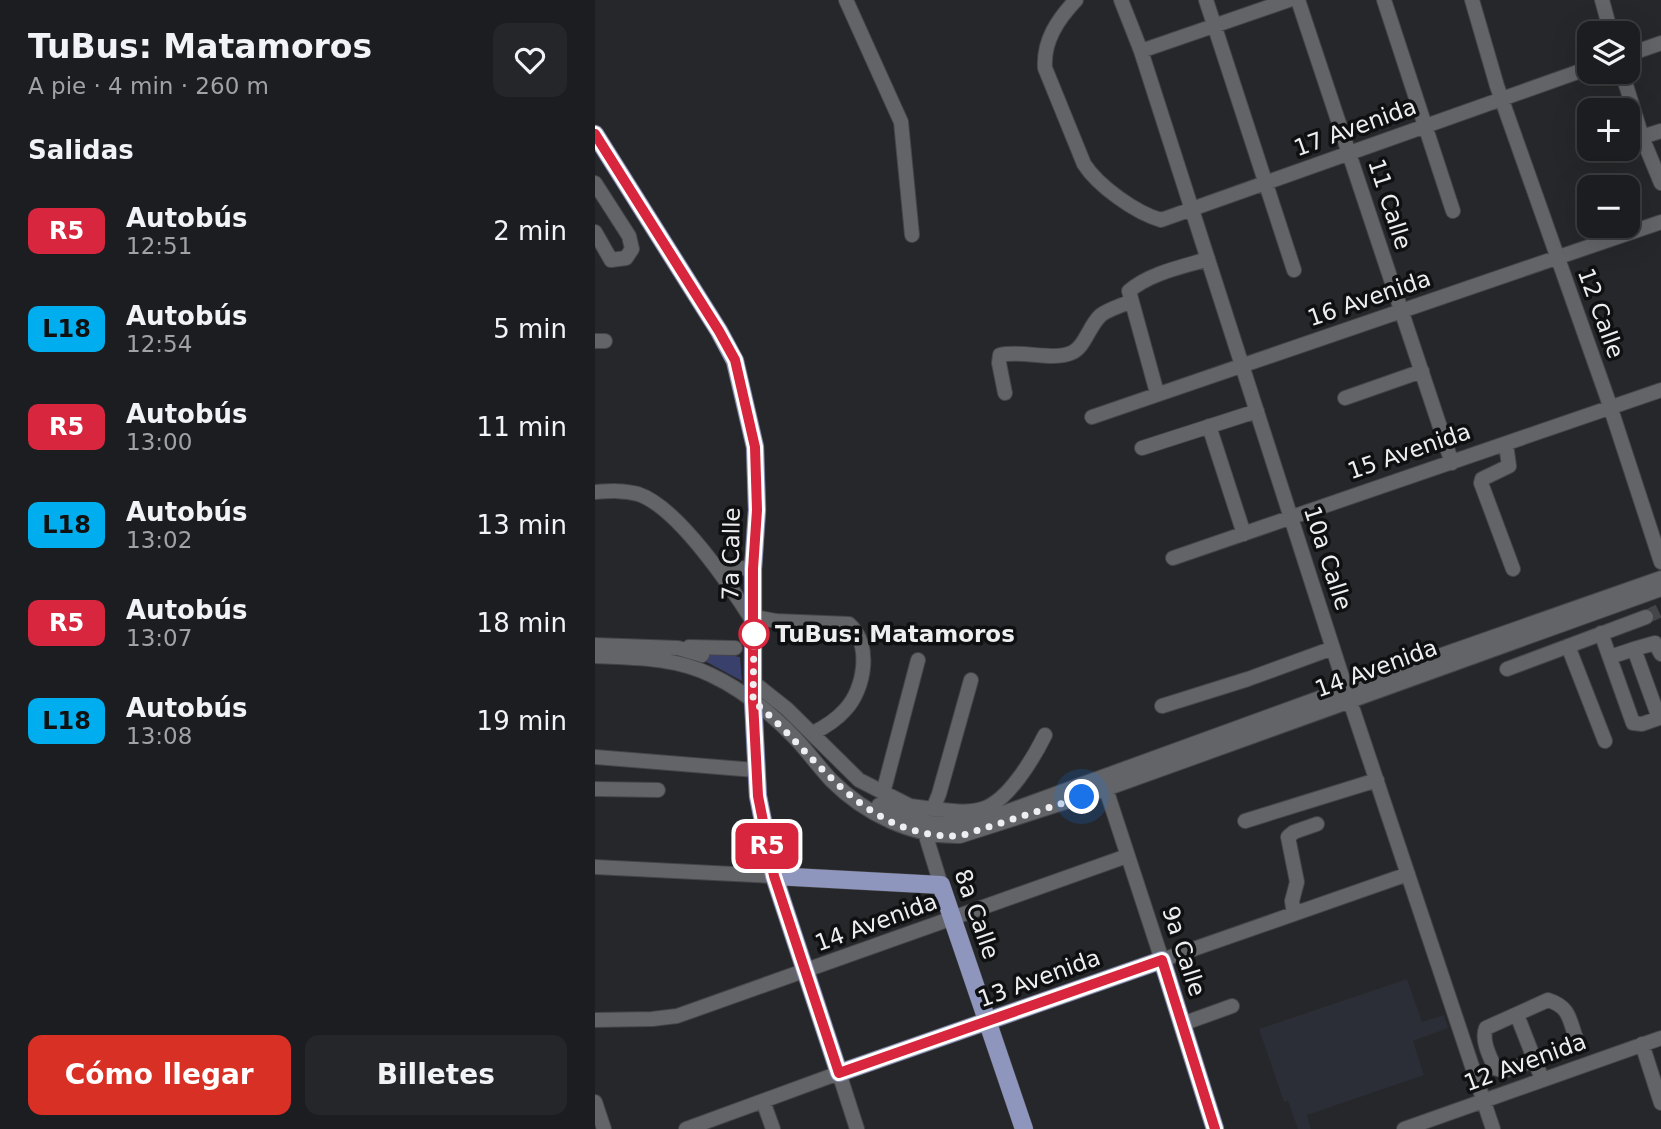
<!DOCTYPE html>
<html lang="es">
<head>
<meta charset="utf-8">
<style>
	:root { --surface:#1c1d20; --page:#252629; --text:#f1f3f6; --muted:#a0a2a5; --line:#3a3b3e; --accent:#d93025 }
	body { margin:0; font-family:"DejaVu Sans",sans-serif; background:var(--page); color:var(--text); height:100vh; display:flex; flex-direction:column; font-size:26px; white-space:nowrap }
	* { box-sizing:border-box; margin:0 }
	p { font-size:23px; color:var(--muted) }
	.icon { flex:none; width:38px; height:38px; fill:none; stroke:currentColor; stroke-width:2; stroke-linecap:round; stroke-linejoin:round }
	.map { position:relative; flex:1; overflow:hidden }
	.sheet { display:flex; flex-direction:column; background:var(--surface); width:595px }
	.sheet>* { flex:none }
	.badge { padding:0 14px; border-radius:10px; font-size:24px; line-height:46px }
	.controls { position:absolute; left:982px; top:21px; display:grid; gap:14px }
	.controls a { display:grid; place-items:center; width:63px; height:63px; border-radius:14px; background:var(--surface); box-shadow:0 7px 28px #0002,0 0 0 2px var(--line); font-size:35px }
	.you { position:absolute; width:35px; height:35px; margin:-18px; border:5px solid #fff; border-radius:50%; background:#1a73e8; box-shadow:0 0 0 10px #1a73e833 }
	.map>.badge { position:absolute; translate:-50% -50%; box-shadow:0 0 0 4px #fff }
	h2 { padding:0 28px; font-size:26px; line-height:63px }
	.round { display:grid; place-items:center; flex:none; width:74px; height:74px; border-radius:14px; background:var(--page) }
	.summary { display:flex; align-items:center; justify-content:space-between; height:119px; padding:0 28px }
	h1 { font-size:33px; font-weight:600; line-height:52px }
	.button { display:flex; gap:14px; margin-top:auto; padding:14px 28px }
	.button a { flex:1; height:80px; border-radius:14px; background:var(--accent); color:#fff; font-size:28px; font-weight:600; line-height:80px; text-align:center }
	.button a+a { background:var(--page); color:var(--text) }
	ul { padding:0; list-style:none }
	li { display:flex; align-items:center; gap:21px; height:98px; padding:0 28px }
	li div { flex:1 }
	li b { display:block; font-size:26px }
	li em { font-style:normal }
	li .badge { min-width:77px; font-weight:700; text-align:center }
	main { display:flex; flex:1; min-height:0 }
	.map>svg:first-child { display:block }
	.built { fill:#2c2e37 }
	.green { fill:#39406c }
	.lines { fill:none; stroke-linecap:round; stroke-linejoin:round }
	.minor-tunnel { stroke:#444548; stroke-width:14; stroke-dasharray:14 7; stroke-linecap:butt }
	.minor-casing { stroke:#454548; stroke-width:16 }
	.major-casing { stroke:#454548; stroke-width:19 }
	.minor { stroke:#636468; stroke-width:14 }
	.major { stroke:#8e96bd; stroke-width:18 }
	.line-casing { stroke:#fff; stroke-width:16 }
	.line { stroke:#d7263d; stroke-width:10 }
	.walk { stroke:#eeeef1; stroke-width:7; stroke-dasharray:0 12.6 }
	.stop-dot { fill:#fff; stroke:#d7263d; stroke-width:3.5 }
	.labels { text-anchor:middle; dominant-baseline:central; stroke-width:7; stroke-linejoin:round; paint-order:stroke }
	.street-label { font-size:23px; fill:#eeeef1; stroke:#0f1011 }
	.stop-label { font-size:23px; font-weight:bold; fill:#eeeef1; stroke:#0f1011; text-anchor:start }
</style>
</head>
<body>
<main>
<section class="sheet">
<div class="summary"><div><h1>TuBus: Matamoros</h1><p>A pie · 4 min · 260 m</p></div><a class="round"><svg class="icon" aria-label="heart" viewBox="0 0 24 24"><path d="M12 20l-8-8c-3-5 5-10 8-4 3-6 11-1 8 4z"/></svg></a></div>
<h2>Salidas</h2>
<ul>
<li><span class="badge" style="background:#d7263d;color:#fff">R5</span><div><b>Autobús</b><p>12:51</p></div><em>2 min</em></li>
<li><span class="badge" style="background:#00aeef;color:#111">L18</span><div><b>Autobús</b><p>12:54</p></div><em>5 min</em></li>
<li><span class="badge" style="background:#d7263d;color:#fff">R5</span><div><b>Autobús</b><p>13:00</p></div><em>11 min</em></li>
<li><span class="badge" style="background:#00aeef;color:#111">L18</span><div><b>Autobús</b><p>13:02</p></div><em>13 min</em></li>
<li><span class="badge" style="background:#d7263d;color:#fff">R5</span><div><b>Autobús</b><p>13:07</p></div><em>18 min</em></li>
<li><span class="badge" style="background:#00aeef;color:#111">L18</span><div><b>Autobús</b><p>13:08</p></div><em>19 min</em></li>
</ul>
<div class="button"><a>Cómo llegar</a><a>Billetes</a></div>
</section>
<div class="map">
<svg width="1066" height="1129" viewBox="0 0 1066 1129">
	<rect width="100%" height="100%" fill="#26272a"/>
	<path class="built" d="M812,979l15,43 22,-7 4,13 -35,13 11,34 -117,40 4,14h-13l-10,-28 -4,1 -25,-73z"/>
	<path class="green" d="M108,650l37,7 2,24 -39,-21z"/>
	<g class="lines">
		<path class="minor-tunnel" d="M1051,617l15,-7"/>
		<g class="minor-casing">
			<path id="minor" d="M251,0l55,122 11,113
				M481,0c-18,19 -33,41 -31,68l39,96c14,22 52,49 77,56l428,-152
				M526,0l20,51 205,638 147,440
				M611,0l88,270
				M703,0l154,463
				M789,0l69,211
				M877,0l25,86 110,311 54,165
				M1007,0l9,33
				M546,51l148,-51
				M1032,55l34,-12
				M1027,72l20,65 19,46
				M1047,137l19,-6
				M0,183l34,53 3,13 -6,9 -15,2 -16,-28
				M0,341h10
				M410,393l-6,-30 1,-8c22,-5 52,6 71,-2 14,-5 18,-28 30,-38 8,-6 20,-9 30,-14
				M562,393l-28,-102c21,-18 53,-24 79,-32
				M750,398l77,-27
				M497,417l569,-195
				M614,426l35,108
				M911,444l3,22 -27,13 -1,4 32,86
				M547,448l115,-37
				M0,492c15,-1 29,-2 43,2 40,13 94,94 116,129
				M578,558l488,-168
				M122,566l36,3
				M160,617l21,4 73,3c23,20 16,65 -4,86 -8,9 -22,18 -32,23
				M1006,633l32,90 9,1 17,-6 -25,-69 -24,8
				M0,645l83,3 24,7
				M973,646l37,95
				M94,647l46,1
				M1039,649l21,-6 6,11
				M0,656c39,2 79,1 116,19 32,15 60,38 85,64 12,13 23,28 35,41 34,34 81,57 129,56l146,-47 555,-200
				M912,669l139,-52
				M158,682l34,27 72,71 51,26 23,3 6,-15 32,-114
				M567,706l86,-27 85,-31
				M0,757l160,13
				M0,789l63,1
				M511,789l56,171 246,-86
				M288,793l35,-133
				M284,805c32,18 68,24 105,15l338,-123 339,-119
				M338,809c16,1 34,5 49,0 26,-7 52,-52 63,-74
				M650,821l132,-41
				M330,833l16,52
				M0,867l179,9
				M699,914l-2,-13 5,-19 -9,-45 6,-5 23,-8
				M953,1000c22,7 21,19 28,38l-5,10 -67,23 -9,-3c-5,-11 -14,-28 -9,-40z
				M922,1015l25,64
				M0,1020l57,-1 25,-3 450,-160
				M587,1024l50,-18
				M1047,1044l19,59
				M168,1101l10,28
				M0,1102l9,27
				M91,1129l153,-56 18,56
				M809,1129l257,-91"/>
		</g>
		<g class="major-casing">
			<path id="major" d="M0,134l124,197 16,30 20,86 2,63 -4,59v131l5,96 16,80 65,197 323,-113 53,169
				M179,876l167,9 83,244"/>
		</g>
		<use href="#minor" class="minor"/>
		<use href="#major" class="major"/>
	</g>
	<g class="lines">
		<g class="line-casing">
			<path id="line" d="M0,134l124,197 16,29 20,87 2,63 -4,59v132l5,95 16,80 65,197 323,-113 53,169"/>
		</g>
		<use href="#line" class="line"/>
		<path class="walk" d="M159,634l-1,67c66,55 109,138 207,135l122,-39"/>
	</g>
	<circle class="stop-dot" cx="159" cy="634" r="14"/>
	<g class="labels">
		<g class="street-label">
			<text transform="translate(760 127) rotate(-20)">17 Avenida</text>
			<text transform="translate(795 204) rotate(72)">11 Calle</text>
			<text transform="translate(774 298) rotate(-19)">16 Avenida</text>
			<text transform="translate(1006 313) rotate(70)">12 Calle</text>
			<text transform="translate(814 451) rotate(-19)">15 Avenida</text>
			<text transform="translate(136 554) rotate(-89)">7a Calle</text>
			<text transform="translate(733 558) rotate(72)">10a Calle</text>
			<text transform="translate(781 668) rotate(-20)">14 Avenida</text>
			<text transform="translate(382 914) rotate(71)">8a Calle</text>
			<text transform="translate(281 922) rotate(-20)">14 Avenida</text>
			<text transform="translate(589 951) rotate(72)">9a Calle</text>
			<text transform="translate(444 978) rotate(-20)">13 Avenida</text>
			<text transform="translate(930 1062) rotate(-20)">12 Avenida</text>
		</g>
		<g class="stop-label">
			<text x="180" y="634">TuBus: Matamoros</text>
		</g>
	</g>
</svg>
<div class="controls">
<a><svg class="icon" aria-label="layers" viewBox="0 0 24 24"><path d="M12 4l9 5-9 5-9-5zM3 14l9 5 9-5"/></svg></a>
<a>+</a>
<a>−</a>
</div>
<div class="you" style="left:487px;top:797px"></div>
<b class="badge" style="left:172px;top:846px;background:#d7263d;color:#fff">R5</b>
</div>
</main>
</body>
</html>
